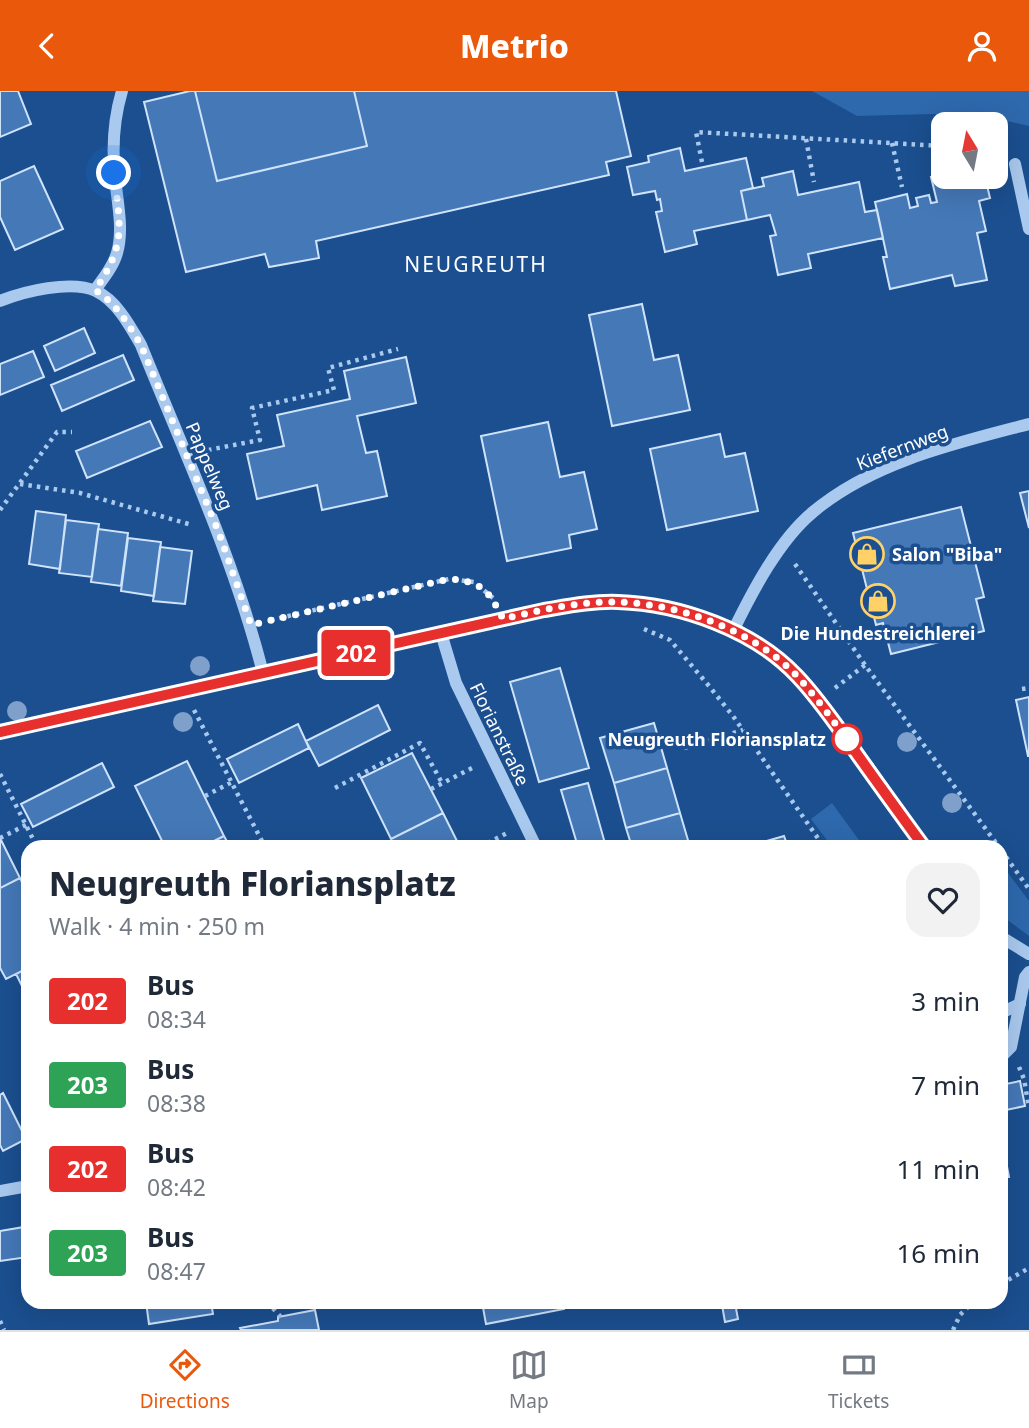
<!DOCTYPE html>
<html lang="en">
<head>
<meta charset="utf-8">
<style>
	:root { --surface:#fff; --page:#f2f2f3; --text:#1f2937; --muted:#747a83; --line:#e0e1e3; --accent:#ea580c }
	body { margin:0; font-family:"Noto Sans",sans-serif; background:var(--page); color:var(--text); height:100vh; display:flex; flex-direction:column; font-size:26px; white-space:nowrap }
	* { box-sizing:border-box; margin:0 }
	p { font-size:23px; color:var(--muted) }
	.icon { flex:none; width:38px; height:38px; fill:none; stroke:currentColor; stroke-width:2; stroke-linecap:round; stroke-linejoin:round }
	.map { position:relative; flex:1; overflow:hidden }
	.sheet { position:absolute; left:21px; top:749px; width:987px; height:469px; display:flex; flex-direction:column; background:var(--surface); border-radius:21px; box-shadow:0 7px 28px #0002 }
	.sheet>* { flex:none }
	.badge { padding:0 14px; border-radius:5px; font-size:24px; line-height:46px }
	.needle { width:46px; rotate:350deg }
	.controls { position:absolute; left:931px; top:21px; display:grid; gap:14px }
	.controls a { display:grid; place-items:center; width:77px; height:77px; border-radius:14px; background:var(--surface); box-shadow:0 7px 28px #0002; font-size:35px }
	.you { position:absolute; width:35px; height:35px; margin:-18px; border:5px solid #fff; border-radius:50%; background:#1a73e8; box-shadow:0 0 0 10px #1a73e833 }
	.map>.badge { position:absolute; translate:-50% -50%; box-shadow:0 0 0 4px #fff }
	.round { display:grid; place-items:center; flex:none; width:74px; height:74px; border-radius:21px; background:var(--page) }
	.overview { display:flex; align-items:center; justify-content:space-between; height:119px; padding:0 28px }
	h1 { font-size:33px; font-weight:800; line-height:52px }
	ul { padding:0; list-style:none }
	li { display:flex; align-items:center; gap:21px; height:84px; padding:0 28px }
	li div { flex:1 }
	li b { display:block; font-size:26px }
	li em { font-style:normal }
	li .badge { min-width:77px; font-weight:700; text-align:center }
	header { display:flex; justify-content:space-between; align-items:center; height:91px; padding:0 28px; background:var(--accent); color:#fff; font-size:32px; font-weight:800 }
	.tabs { display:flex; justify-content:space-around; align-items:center; height:98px; border-top:2px solid var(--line); background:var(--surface); font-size:19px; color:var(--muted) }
	.tabs a { display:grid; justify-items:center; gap:4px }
	.tabs .active { color:var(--accent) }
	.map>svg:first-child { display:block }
	.green { fill:#2e69ad }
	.building { fill:#4478b7; stroke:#cfe3fa; stroke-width:2 }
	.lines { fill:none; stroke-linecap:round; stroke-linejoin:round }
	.path { stroke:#a9c9ee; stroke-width:4.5; stroke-dasharray:3.5 5; stroke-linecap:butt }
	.minor { stroke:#a9c9ee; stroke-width:12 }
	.tree { fill:#7ea0ca }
	.line-casing { stroke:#fff; stroke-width:16 }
	.line { stroke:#e72f2d; stroke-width:10 }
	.walk { stroke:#fff; stroke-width:7; stroke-dasharray:0 12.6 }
	.stop-dot { fill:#fff; stroke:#e72f2d; stroke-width:3.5 }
	.labels { text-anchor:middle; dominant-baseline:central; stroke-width:7; stroke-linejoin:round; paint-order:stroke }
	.street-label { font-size:18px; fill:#fff; stroke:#1b4f8f }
	.poi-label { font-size:18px; font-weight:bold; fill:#fff; stroke:#1b4f8f; text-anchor:start }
	.stop-label { font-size:18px; font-weight:bold; fill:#fff; stroke:#1b4f8f; text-anchor:end }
	.quarter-label { font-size:21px; letter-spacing:2px; fill:#fff; stroke:#1b4f8f }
</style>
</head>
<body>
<header><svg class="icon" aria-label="back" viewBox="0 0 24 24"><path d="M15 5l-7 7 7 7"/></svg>Metrio<svg class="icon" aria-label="person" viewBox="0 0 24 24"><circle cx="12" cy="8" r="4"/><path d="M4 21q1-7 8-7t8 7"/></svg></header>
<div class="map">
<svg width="1029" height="1239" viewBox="0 0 1029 1239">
	<rect width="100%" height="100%" fill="#1b4f8f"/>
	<path class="green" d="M812,0h217v35l-58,-13 -114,3z
		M832,712l32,44h-32l-21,-28z
		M1005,778l24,32v35l-28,-21v-42z"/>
	<path class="building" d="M0,0h18l13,33 -31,13z
		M190,0h5l22,90 150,-35 -13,-55h262l15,65 -25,6 3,13 -293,66 3,17 -50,9 -4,-13 -79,18 -42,-170z
		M195,0h159l13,55 -150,35z
		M680,57l5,23 61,-13 7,30 -12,3 6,29 -53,11 3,13 -32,8 -9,-40 6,-1 -2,-12 -3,1 -2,-9 -22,4 -6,-28 22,-5 -1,-6z
		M34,75l29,63 -48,21 -15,-33v-36z
		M793,80l5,24 61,-13 6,30 12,-2 6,28 -75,16 3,14 -33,7 -8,-39 6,-1 -6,-20 -23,5 -6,-29 23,-5 -2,-8z
		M943,84v2h42l5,21 -11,3 7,30 -9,2 10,47 -32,6 -3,-11 -62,14 -7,-32h4l-12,-55 32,-8 3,14 8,-2 -2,-8 13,-3 2,8 6,-1 -6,-25z
		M642,213l12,56 24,-5 12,55 -78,16 -23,-111z
		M84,237l11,25 -40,18 -11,-25z
		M33,260l11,26 -44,18v-31z
		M123,264l11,25 -72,31 -11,-26z
		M406,266l10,46 -59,13 9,37 11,-2 10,45 -65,14 -5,-25 -60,14 -10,-45 37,-8 -7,-31 73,-16 -6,-28z
		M150,330l12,26 -75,31 -11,-27z
		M548,331l12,55 24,-5 13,57 -28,6 2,13 -64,13 -26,-125z
		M720,343l5,23 20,-4 13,58 -91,19 -17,-81z
		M1029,400v37l-9,-35z
		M961,416l23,90 -8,2 8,32 -93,23 -8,-31 -7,2 -23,-92z
		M36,420l30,4 -6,54 -31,-5z
		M66,429l33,4 -7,53 -33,-4z
		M98,438l30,4 -7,53 -30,-4z
		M128,447l33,4 -7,54 -33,-5z
		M160,456l32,4 -7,53 -32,-3z
		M560,577l29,100 -50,14 -29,-100z
		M1029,606v59h-1l-12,-56z
		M378,614l12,25 -71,36 -13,-25z
		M654,632l13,45 -53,15 -14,-45z
		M298,633l11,24 -70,35 -12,-24z
		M412,662l31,60 -52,26 -30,-61z
		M187,670l37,75 -22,11h-37l-30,-61z
		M102,672l12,24 -81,40 -12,-23z
		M667,677l13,45 -54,15 -12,-45z
		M588,692l18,64h-28l-17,-57z
		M443,722l17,34h-65l-4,-8z
		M680,722l10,34h-58l-6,-19z
		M224,745l6,11h-28z
		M784,745l4,11h-42z
		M0,747l20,40 -20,10z
		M20,787l8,16v74l-22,11 -6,-11v-80z
		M28,877v30l-12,-24z
		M1020,990l5,25 -24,5v-26z
		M3,1002l23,46 -23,12 -3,-6v-50z
		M1001,1044l8,42 -8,1z
		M24,1136l4,30 -28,4v-30z
		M146,1211h65l2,12 -64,10z
		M482,1211h81l1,7 -78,15z
		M735,1212l3,16 -13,3 -3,-17z
		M315,1219l4,20h-78l-1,-2 38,-7v-4z"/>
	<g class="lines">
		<path class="path" d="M806,48l8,43
			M892,52l10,44
			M702,71l-6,-30 247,14
			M208,359l52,-10 -8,-32 82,-18 -6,-22 70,-19
			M20,393l60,9 112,32
			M0,419l57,-78h15
			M795,473l70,101 134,182
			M271,529l178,-41 25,3 19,16
			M644,538l26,11 39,46 24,30 91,131
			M835,597l30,-23
			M1022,598l7,-1
			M194,619l71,137
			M684,657l59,-18
			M0,683l37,73
			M335,697l85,-45 22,40
			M431,698l43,-22
			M205,705l27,-14
			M0,747l26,-13
			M480,756l27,-14
			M1001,759l28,39
			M1019,976l5,12 5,29
			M1001,1193l28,-16
			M267,1211l14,15
			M0,1230l4,9
			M953,1239l7,-15 13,-13"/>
		<path class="minor" d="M1015,73l14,65
			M95,199c8,-11 18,-23 22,-37 7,-24 0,-52 -2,-76 -3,-28 -1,-59 7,-86
			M0,210c25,-10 71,-21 96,-10 21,10 34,35 45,54 44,109 93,214 122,328
			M733,540c19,-39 46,-91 80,-119 59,-50 143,-69 216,-88
			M441,542l15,50 80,164
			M0,641l544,-122c24,-4 49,-9 74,-8 62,2 136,28 179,74 47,50 87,115 127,171
			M1001,846l28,17
			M1001,922l19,-9
			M1001,966l10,-10 14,-70 4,-5
			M0,1100l28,-5"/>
	</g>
	<g class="tree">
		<circle cx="200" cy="575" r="10"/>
		<circle cx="17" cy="620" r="10"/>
		<circle cx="183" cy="631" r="10"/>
		<circle cx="907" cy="651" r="10"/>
		<circle cx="952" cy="712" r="10"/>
	</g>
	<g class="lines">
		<g class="line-casing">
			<path id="line" d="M0,641l544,-122c24,-4 49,-9 74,-8 62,2 136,28 179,74 21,22 38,47 55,71 24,34 48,67 72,100"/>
		</g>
		<use href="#line" class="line"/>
		<path class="walk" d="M114,82c6,53 13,71 -19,117 22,14 33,34 46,55l78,188 32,92 198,-46c33,2 40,12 54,40 37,-9 77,-18 115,-17 62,2 135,28 179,74 20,22 38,47 55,71l-5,-8"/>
	</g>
	<defs>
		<g id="shop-ring" transform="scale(1.75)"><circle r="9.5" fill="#1b4f8f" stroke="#ffd166" stroke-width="1.5"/><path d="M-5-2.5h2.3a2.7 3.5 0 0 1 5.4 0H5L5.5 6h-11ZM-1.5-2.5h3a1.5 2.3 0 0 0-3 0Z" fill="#ffd166"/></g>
	</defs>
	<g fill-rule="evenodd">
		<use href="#shop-ring" x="867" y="463"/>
		<use href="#shop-ring" x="878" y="510"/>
	</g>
	<circle class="stop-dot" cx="847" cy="648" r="14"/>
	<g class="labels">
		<g class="street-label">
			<text transform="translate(902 356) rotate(-21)">Kiefernweg</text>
			<text transform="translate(210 375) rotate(67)">Pappelweg</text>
			<text transform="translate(500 643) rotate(64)">Florianstraße</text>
		</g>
		<g class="poi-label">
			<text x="892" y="463">Salon "Biba"</text>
			<text x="878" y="542" text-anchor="middle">Die Hundestreichlerei</text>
		</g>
		<g class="stop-label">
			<text x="826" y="648">Neugreuth Floriansplatz</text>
		</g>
		<g class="quarter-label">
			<text x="476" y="173">NEUGREUTH</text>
		</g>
	</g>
</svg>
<div class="controls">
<a><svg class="needle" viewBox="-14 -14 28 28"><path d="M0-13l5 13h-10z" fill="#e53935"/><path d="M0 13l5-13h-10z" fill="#747a83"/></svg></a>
</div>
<div class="you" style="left:114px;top:82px"></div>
<b class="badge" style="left:356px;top:562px;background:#e72f2d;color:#fff">202</b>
<section class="sheet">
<div class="overview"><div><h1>Neugreuth Floriansplatz</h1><p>Walk · 4 min · 250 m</p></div><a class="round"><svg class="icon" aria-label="heart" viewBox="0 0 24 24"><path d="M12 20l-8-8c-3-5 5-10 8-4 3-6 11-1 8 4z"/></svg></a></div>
<ul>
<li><span class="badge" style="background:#e72f2d;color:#fff">202</span><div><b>Bus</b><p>08:34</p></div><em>3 min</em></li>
<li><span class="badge" style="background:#2ea355;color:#fff">203</span><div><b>Bus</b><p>08:38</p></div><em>7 min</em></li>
<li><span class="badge" style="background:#e72f2d;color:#fff">202</span><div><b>Bus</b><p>08:42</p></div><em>11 min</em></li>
<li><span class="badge" style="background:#2ea355;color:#fff">203</span><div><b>Bus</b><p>08:47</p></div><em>16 min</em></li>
</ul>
</section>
</div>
<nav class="tabs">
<a class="active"><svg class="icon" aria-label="directions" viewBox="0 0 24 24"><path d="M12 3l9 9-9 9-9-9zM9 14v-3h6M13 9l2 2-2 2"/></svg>Directions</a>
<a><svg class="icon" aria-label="map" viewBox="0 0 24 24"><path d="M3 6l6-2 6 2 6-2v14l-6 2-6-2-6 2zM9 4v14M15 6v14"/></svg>Map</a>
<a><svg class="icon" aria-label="tickets" viewBox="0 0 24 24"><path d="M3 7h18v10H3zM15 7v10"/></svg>Tickets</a>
</nav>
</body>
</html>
